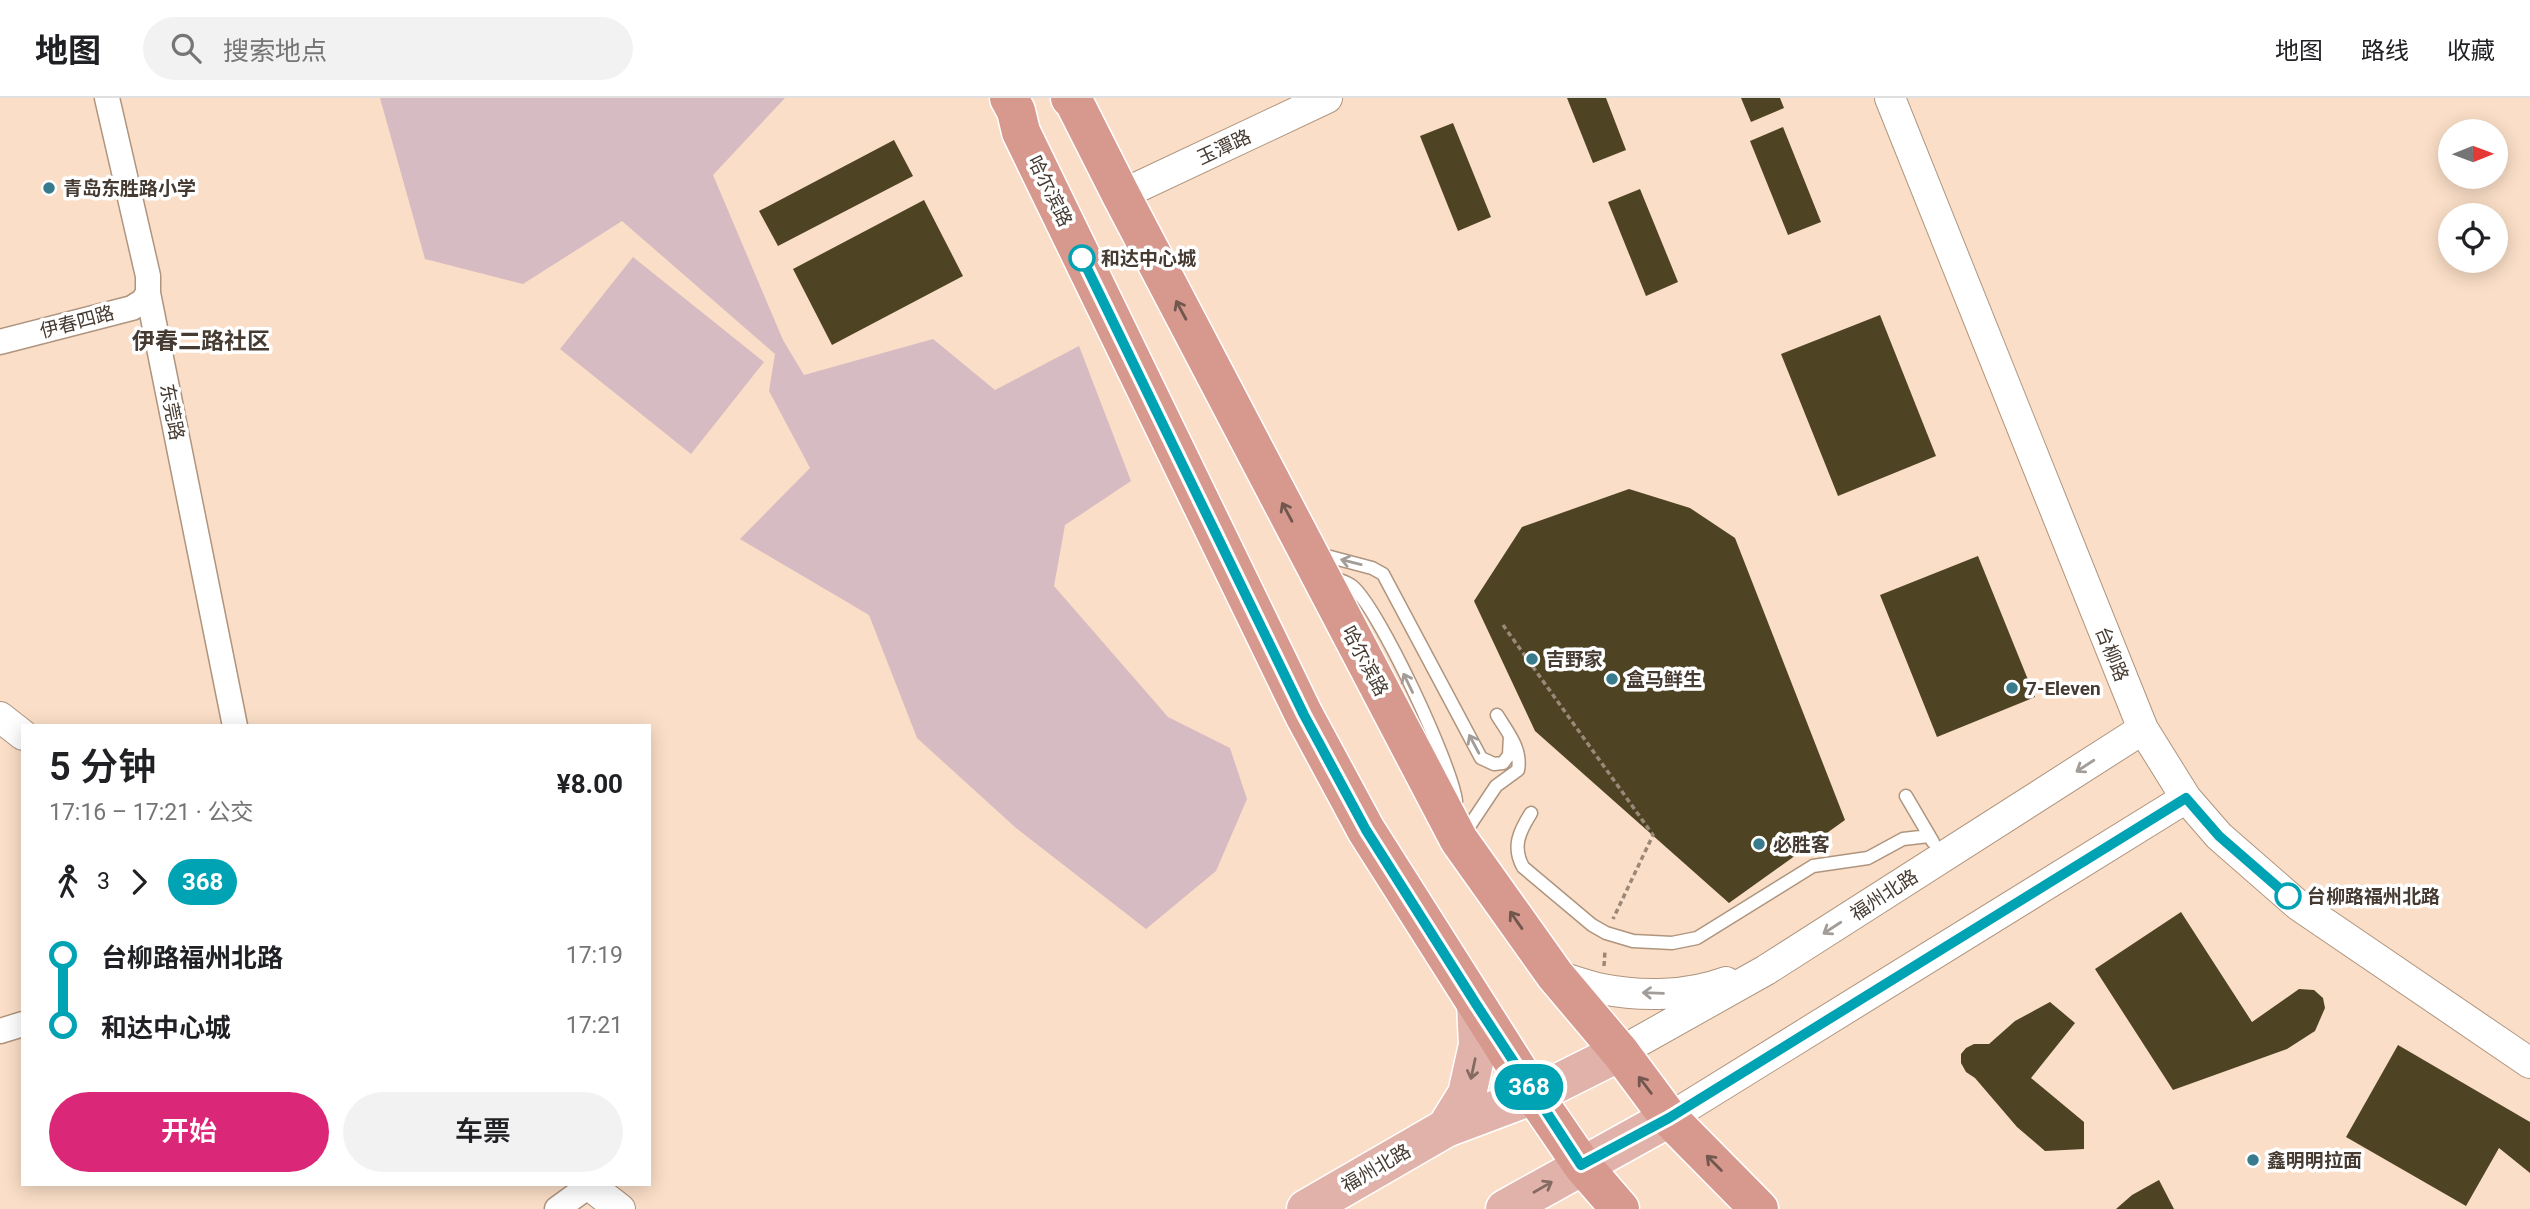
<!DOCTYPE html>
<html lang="zh">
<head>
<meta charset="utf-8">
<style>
	:root { --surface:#fff; --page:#f2f2f2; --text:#202124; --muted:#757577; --line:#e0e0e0; --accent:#db2777 }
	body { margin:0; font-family:Roboto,"Noto Sans SC",sans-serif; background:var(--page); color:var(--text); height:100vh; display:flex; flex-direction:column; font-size:26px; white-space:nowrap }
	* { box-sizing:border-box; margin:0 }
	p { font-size:23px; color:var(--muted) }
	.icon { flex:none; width:38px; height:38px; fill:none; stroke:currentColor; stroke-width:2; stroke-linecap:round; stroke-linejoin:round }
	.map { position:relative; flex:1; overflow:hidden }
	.details { position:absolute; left:21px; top:626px; width:630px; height:462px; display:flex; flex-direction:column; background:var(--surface); border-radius:0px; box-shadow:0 4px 18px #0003 }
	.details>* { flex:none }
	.badge { padding:0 14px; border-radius:23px; font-size:24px; line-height:46px }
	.needle { width:46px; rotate:89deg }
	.tools { position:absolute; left:2438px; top:21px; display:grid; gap:14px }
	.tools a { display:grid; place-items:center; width:70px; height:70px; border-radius:50%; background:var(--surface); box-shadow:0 4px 18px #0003; font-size:35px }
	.map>.badge { position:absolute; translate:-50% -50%; box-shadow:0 0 0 4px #fff }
	.legs { display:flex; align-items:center; gap:10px; height:77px; padding:0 28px; font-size:23px }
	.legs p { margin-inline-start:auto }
	.overview { display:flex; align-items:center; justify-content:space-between; height:119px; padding:0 28px }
	h1 { font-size:38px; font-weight:600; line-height:52px }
	.action { display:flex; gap:14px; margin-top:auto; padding:14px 28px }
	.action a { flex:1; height:80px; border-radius:42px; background:var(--accent); color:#fff; font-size:28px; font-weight:600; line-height:80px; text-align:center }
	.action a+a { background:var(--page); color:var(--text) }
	ul { padding:0 28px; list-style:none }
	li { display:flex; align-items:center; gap:24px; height:70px; font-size:26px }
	li i { display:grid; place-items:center; width:10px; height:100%; margin:0 9px; background:currentColor }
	li i::after { content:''; width:18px; height:18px; margin:-9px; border:5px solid; border-radius:50%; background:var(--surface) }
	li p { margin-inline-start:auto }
	li:first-child i { background:linear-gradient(#0000 50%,currentColor 0) }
	li:last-child i { background:linear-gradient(currentColor 50%,#0000 0) }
	header { display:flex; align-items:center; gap:42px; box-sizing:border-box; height:98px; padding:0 35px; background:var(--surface); border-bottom:2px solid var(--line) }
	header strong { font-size:33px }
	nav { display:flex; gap:38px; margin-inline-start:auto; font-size:24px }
	.search { width:490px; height:63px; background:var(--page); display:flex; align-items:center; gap:18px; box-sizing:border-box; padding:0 24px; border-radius:38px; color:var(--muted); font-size:26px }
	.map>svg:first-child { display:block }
	.green { fill:#d7bbc3 }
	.building { fill:#4e4424 }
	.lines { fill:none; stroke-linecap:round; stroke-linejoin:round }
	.service-casing { stroke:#af957f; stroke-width:15 }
	.minor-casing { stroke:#af957f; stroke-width:27 }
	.tertiary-casing { stroke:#af957f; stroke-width:32 }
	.primary-casing { stroke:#fff; stroke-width:41 }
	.trunk-casing { stroke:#fff; stroke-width:41 }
	.path { stroke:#9b8878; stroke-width:3.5; stroke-dasharray:5 3.5; stroke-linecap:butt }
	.service { stroke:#fff; stroke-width:12 }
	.minor { stroke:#fff; stroke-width:24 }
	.tertiary { stroke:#fff; stroke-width:30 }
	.primary { stroke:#e1b2aa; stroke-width:38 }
	.trunk { stroke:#d7988e; stroke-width:38 }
	.oneway { stroke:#72574e }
	.oneway2 { stroke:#a29d98 }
	.oneway3 { stroke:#846b62 }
	.line-1-casing { stroke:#fff; stroke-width:16 }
	.line-1 { stroke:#00a3b4; stroke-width:10 }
	.poi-dot { fill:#387b8c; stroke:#fff; stroke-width:2.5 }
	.stop-1-dot { fill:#fff; stroke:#00a3b4; stroke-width:3.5 }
	.labels { text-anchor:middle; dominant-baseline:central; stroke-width:7; stroke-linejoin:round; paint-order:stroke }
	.street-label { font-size:19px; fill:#463b32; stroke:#fff }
	.poi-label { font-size:19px; font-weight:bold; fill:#463b32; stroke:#fff; text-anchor:start }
	.stop-label { font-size:19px; font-weight:bold; fill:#463b32; stroke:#fff; text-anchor:start }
	.quarter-label { font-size:23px; font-weight:bold; fill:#463b32; stroke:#fff }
</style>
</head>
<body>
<header>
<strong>地图</strong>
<div class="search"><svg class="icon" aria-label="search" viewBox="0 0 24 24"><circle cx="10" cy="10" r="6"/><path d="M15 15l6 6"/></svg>搜索地点</div>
<nav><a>地图</a><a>路线</a><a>收藏</a></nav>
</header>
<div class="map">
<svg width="2530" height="1111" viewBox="0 0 2530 1111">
	<rect width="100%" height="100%" fill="#fadec7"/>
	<path class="green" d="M380,0h405l-72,77 70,165 21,35 129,-36 62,51 84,-44 52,135 -66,44 -11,61 114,131 62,31 17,51 -31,72 -70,58 -130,-101 -99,-90 -48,-123 -129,-76 70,-71 -41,-77 6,-37 -153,-133 -99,63 -98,-25z
		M633,159l131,105 -73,92 -131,-105z"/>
	<path class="building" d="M1567,0h39l20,52 -33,13z
		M1741,0h39l4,10 -33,14z
		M1453,25l38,94 -33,14 -38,-95z
		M1783,29l38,95 -33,13 -38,-94z
		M894,42l19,36 -135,70 -19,-35z
		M1640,91l38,93 -32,14 -38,-94z
		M924,102l39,76 -131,69 -39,-76z
		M1880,217l56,141 -98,40 -57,-142z
		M1629,391l61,19 45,30 110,282 -116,83 -194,-172 -61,-130 48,-74z
		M1978,458l57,141 -98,40 -57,-142z
		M2181,814l71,110 47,-33 15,1 9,8 2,10 -10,23 -28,18 -114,41 -78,-121z
		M2050,904l25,21 -44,55 53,44v27l-39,2 -28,-24 -42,-49 -9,-6 -5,-9v-9l5,-6 8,-4h15l26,-23z
		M2398,947l132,77v51l-31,-25 -33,58 -120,-69z
		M2159,1082l15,29h-58l16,-14z"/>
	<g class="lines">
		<g class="service-casing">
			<path id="service" d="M1319,456l53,14 11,6 98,184 13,6 9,-1 6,-8 1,-19
				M1332,479c6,3 15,5 20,9 27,22 100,180 104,215
				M1906,698l27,46
				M1531,715c-12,19 -19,34 -8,54l69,58 14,8 27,8 39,2 25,-5 116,-72 55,-8 35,-19 26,-3
				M1464,736l32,-48 22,-16c4,-21 -10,-37 -21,-55"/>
		</g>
		<g class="minor-casing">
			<path id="minor" d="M107,0l41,178v17l87,433
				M0,244l132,-34 11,-7 5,-8
				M0,933l23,-7
				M557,1111l33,-24"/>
		</g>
		<g class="tertiary-casing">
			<path id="tertiary" d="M1890,0l253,631 43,69 33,38 79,69 232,158
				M1121,97l206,-97
				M0,619l23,18
				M1555,877c16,5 32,11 47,14 40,8 86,7 124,-7
				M1620,954l146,-82 377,-241
				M1669,1020l517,-320
				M589,1087l31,24"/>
		</g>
		<g class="primary-casing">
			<path id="primary" d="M1446,1030l21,-34 11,-49 -2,-41
				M1306,1111l140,-81 88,-33 86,-43
				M1505,1111l164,-91"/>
		</g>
		<g class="trunk-casing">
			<path id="trunk" d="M1009,0l7,13 5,21 283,583 62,115 168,265 48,70 38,44
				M1070,0l4,4 47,93 338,645 96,135 65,77 49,66 90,91"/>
		</g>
		<path class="path" d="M1503,527l150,210 -40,84
			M1604,868l1,-16"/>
		<use href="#service" class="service"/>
		<use href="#minor" class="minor"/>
		<use href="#tertiary" class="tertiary"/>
		<use href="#primary" class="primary"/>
		<use href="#trunk" class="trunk"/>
	</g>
	<defs><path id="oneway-shaft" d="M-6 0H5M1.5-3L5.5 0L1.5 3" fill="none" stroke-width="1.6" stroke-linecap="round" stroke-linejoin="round" transform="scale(1.75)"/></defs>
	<g class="oneway">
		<use href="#oneway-shaft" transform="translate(1181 212) rotate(-118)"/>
		<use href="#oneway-shaft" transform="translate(1287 414) rotate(-118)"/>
		<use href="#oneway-shaft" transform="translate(1516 822) rotate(-125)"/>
		<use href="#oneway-shaft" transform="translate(1645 987) rotate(-127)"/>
		<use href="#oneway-shaft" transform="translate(1714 1065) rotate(-135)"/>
	</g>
	<g class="oneway2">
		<use href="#oneway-shaft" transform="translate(1351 464) rotate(-166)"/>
		<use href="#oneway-shaft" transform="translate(1408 585) rotate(-116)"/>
		<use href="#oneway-shaft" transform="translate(1474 646) rotate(-118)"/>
		<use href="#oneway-shaft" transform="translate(2085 668) rotate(147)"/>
		<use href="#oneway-shaft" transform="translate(1832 830) rotate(147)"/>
		<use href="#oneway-shaft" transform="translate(1653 895) rotate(-178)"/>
	</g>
	<g class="oneway3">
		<use href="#oneway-shaft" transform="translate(1473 971) rotate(102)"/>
		<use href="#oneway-shaft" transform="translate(1543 1089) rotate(-30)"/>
	</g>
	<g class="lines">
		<g class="line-1-casing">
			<path id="line-1" d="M1082,160l222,457 62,115 110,174 105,161 88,-47 517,-320 33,38 69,60"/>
		</g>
		<use href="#line-1" class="line-1"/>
	</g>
	<g class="poi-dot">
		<circle cx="49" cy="90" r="7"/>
		<circle cx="1532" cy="561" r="7"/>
		<circle cx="1612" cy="581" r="7"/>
		<circle cx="2012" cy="590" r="7"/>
		<circle cx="1759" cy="746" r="7"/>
		<circle cx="2253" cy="1062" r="7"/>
	</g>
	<g class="stop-1-dot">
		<circle cx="1082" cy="160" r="12"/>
		<circle cx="2288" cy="798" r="12"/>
	</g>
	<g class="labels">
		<g class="street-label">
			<text transform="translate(1224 49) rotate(-25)">玉潭路</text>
			<text transform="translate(1050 93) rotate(64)">哈尔滨路</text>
			<text transform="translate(77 224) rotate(-15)">伊春四路</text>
			<text transform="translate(172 314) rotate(79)">东莞路</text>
			<text transform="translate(2112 556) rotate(68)">台柳路</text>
			<text transform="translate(1365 563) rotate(62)">哈尔滨路</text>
			<text transform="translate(1884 797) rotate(-33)">福州北路</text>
			<text transform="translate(1376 1070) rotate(-30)">福州北路</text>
		</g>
		<g class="poi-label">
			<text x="63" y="90">青岛东胜路小学</text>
			<text x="1546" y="561">吉野家</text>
			<text x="1626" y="581">盒马鲜生</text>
			<text x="2026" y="590">7-Eleven</text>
			<text x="1773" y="746">必胜客</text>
			<text x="2267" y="1062">鑫明明拉面</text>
		</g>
		<g class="stop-label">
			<text x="1101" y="160">和达中心城</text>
			<text x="2307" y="798">台柳路福州北路</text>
		</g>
		<g class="quarter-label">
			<text x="201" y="243">伊春二路社区</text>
		</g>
	</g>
</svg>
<div class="tools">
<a><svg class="needle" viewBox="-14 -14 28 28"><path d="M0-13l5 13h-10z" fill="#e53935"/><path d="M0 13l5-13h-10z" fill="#757577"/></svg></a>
<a><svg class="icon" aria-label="locate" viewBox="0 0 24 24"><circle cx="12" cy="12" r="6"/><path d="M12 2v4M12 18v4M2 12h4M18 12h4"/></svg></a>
</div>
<b class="badge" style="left:1529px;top:989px;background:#00a3b4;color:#fff">368</b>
<section class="details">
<div class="overview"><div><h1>5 分钟</h1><p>17:16 – 17:21 · 公交</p></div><b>¥8.00</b></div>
<div class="legs"><svg class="icon" aria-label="walk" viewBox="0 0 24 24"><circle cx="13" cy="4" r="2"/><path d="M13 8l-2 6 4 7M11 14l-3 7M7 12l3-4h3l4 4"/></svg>3<svg class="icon" aria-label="forward" viewBox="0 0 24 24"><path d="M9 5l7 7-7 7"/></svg><b class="badge" style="background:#00a3b4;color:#fff">368</b></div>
<ul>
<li><i style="color:#00a3b4"></i><b>台柳路福州北路</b><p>17:19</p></li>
<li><i style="color:#00a3b4"></i><b>和达中心城</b><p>17:21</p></li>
</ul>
<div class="action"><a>开始</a><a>车票</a></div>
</section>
</div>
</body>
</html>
